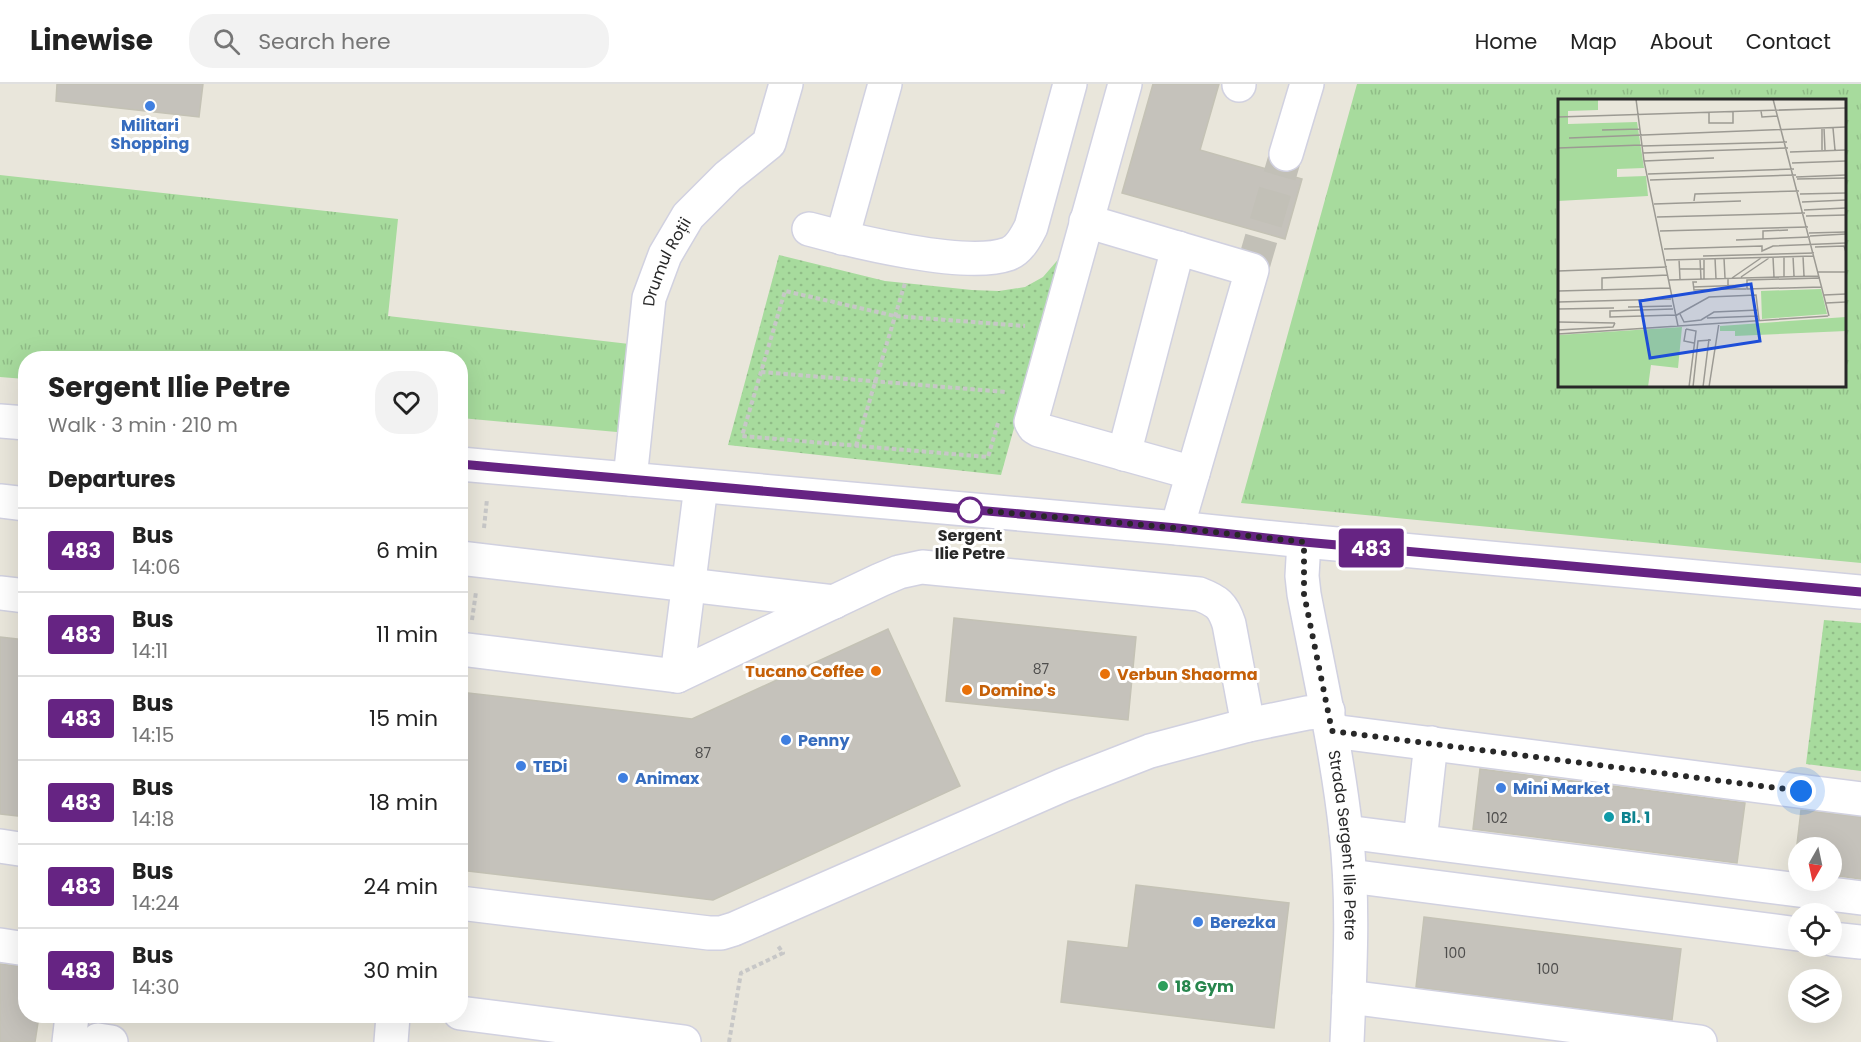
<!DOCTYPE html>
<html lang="en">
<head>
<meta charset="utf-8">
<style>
	:root { --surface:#fff; --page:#f2f2f2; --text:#222; --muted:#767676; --line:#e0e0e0 }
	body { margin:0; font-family:Poppins,sans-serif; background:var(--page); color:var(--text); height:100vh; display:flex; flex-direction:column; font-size:22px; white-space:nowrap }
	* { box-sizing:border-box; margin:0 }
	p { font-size:20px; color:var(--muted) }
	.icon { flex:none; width:33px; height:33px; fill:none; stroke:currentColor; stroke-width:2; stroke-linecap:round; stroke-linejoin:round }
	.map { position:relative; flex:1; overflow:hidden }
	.drawer { position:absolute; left:18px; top:267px; width:450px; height:672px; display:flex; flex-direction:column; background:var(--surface); border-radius:24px; box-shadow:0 6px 24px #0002 }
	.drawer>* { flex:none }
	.badge { padding:0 12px; border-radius:4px; font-size:21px; line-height:39px }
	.needle { width:39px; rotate:189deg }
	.buttons { position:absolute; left:1788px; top:753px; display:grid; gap:12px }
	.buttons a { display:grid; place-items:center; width:54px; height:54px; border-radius:50%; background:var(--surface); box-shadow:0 6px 24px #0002; font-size:30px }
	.you { position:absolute; width:30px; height:30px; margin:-15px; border:4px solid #fff; border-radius:50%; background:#1a73e8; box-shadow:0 0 0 9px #1a73e833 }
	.map>.badge { position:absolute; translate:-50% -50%; box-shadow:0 0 0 3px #fff }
	h2 { padding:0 30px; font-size:22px; line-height:54px }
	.round { display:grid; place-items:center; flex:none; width:63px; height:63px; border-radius:24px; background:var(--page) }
	.head { display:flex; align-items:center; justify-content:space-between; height:102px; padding:0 30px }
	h1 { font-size:28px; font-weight:700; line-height:45px }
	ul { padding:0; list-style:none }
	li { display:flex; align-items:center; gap:18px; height:84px; padding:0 30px; border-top:2px solid var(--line) }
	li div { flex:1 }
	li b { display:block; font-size:22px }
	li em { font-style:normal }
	li .badge { min-width:66px; font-weight:700; text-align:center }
	header { display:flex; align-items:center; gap:36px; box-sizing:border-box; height:84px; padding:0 30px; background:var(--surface); border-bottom:2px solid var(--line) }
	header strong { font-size:28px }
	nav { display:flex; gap:33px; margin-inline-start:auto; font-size:21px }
	.search { width:420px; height:54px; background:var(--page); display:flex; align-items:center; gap:15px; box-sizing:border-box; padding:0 21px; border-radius:24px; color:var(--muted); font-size:22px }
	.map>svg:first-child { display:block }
	.grass { fill:url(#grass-tufts); fill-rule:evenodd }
	.park { fill:url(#park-dots) }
	.building { fill:#c5c2bb; stroke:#c4c2b5; stroke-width:1.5 }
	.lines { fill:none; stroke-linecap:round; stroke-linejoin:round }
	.minor-tunnel { stroke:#c2c0b7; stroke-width:33; stroke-dasharray:33 16; stroke-linecap:butt }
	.minor-casing { stroke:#d1d1e0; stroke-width:36 }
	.path { stroke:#c7c7c7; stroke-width:4; stroke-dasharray:4.5 3; stroke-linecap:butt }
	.minor { stroke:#fff; stroke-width:33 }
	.line-casing { stroke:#fff; stroke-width:14 }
	.line { stroke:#662483; stroke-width:9 }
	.walk { stroke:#282828; stroke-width:6; stroke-dasharray:0 10.8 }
	.shop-dot { fill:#3f7fe0; stroke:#fff; stroke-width:2 }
	.stop-dot { fill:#fff; stroke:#662483; stroke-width:3 }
	.food-dot { fill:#e8710a; stroke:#fff; stroke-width:2 }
	.culture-dot { fill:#0f9aa8; stroke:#fff; stroke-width:2 }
	.leisure-dot { fill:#2e9e5b; stroke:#fff; stroke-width:2 }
	.labels { text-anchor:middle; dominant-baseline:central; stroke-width:6; stroke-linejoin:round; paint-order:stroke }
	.number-label { font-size:14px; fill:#4f4e4d }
	.shop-label { font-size:16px; font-weight:bold; fill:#366cbe; stroke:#fff; text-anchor:start }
	.street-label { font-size:16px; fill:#282828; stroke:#fff }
	.stop-label { font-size:16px; font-weight:bold; fill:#282828; stroke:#fff }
	.food-label { font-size:16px; font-weight:bold; fill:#c56008; stroke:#fff; text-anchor:start }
	.culture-label { font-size:16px; font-weight:bold; fill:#0d838f; stroke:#fff; text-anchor:start }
	.leisure-label { font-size:16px; font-weight:bold; fill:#27864d; stroke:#fff; text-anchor:start }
	.inset-road { fill:none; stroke:#9c9a93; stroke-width:1.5 }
	.view { fill:#1d4ed8; fill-opacity:0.15; stroke:#1d4ed8; stroke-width:3 }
	.inset-edge { fill:none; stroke:#282828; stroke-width:3 }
</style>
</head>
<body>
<header>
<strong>Linewise</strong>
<div class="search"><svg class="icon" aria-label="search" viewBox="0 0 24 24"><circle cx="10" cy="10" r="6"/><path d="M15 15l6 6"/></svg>Search here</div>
<nav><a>Home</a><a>Map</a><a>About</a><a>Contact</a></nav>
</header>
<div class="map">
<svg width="1861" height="958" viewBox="0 0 1861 958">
	<defs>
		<pattern id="grass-tufts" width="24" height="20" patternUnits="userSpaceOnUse" patternTransform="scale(1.5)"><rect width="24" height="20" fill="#a7db9d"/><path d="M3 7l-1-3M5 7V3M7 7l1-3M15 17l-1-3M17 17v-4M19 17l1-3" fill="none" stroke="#90bc87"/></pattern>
		<pattern id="park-dots" width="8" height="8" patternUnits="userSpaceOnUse" patternTransform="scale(1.5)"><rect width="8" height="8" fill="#a7db9d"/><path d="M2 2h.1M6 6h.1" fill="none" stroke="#90bc87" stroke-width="1.8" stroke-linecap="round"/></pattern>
	</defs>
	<rect width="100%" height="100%" fill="#e9e6db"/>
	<path class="grass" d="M1357,0h504v479l-620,-60zM1560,16h284v286h-284z
		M0,91l398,44 -10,97 250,29 -10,88 -167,-15 -1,-60h-434l-1,21 -25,-2z"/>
	<path class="park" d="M779,171l106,26 87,9 27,1 26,-4 18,-10 19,-22 -61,220 -273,-30z
		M1824,536l37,3v148l-55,-7z"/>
	<path class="building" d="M57,0h146l-4,33 -143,-16z
		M1153,0h66l-19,66 102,29 -17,60 -163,-46z
		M954,534l182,19 -8,83 -182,-19z
		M888,545l72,157 -247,114 -253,-30v-178l232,27z
		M0,553l26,3v177l-26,-3z
		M1480,685l265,34 -8,60 -264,-34z
		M1801,726l60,7v62l-29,-4v-27h-34v23l-4,-1z
		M1136,801l153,18 -15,125 -213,-26 7,-61 60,7z
		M1424,833l257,32 -9,71 -256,-33z
		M0,880l26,3v49h13l-4,26h-35z"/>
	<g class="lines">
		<path class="minor-tunnel" d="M1252,186l34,-116"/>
		<g class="minor-casing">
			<g id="minor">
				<path d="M1125,0l-94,338 3,5 5,3 154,43"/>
				<path d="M1239,1v-1"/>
				<path d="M1286,70l21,-70"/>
				<path d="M1086,137l166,49 -75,258"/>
				<path d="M809,145c44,12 157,40 199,25 11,-4 18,-17 23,-27l39,-143"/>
				<path d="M842,154l43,-154"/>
				<path d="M0,337l26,2"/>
				<path d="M1124,370l54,-206"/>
				<path d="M460,380l717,64 127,13 557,51"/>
				<path id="s1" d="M630,395l19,-181 16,-43 23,-39 40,-40 41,-33 17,-59"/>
				<path d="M0,417l26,3"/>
				<path id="s2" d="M1304,457l-2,35 2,18c15,79 33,157 42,238 8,69 4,141 1,210"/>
				<path d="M460,474l374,44"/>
				<path d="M0,509l26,3"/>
				<path d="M460,565l217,27 203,-96 19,-8 23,-5 277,27c18,7 24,11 30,30l19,101"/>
				<path d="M677,592l24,-190"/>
				<path d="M1332,647l529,68"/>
				<path d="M1346,748l515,66"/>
				<path d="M1420,757l11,-98"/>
				<path d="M0,762l26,4"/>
				<path d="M1350,792l448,58"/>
				<path d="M460,819l249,30h12l13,-4 329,-144 87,-34 98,-26 59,-12 21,-2"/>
				<path d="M1832,855l29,3"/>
				<path d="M0,861l26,4"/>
				<path d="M1349,913l351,45"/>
				<path d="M460,929l224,29"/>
				<path d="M98,956l13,2"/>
				<path d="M69,958l3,-26"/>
				<path d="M391,958l2,-26"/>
			</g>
		</g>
		<path class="path" d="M761,288l245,20
			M998,339l-10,34 -246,-21 43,-145 110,25 130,10
			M856,362l49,-163
			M484,444l3,-29
			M472,536l4,-28
			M729,958l12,-69 42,-20 -5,-7"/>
		<use href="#minor" class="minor"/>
	</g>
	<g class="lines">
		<g class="line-casing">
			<path id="line" d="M460,380l717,64 127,14 557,50"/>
		</g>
		<use href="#line" class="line"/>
		<path class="walk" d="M970,426l-6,-1 213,19 127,14v52l28,137 469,60"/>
	</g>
	<g class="shop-dot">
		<circle cx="150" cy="22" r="6"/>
		<circle cx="786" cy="656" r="6"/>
		<circle cx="521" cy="682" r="6"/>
		<circle cx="623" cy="694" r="6"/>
		<circle cx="1501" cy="704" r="6"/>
		<circle cx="1198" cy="838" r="6"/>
	</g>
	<circle class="stop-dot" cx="970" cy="426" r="12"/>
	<g class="food-dot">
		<circle cx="876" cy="587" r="6"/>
		<circle cx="1105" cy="590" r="6"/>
		<circle cx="967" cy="606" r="6"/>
	</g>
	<circle class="culture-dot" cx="1609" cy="733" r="6"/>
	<circle class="leisure-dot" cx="1163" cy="902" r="6"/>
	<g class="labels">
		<g class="number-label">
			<text x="1041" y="585">87</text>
			<text x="703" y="669">87</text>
			<text x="1497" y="734">102</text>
			<text x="1455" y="869">100</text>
			<text x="1548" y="885">100</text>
		</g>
		<g class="shop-label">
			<text x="150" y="41" text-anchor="middle">Militari<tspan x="150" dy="18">Shopping</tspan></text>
			<text x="798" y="656">Penny</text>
			<text x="533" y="682">TEDi</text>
			<text x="635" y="694">Animax</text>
			<text x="1513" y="704">Mini Market</text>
			<text x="1210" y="838">Berezka</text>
		</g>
		<g class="street-label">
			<text stroke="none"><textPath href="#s1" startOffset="222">Drumul Roții</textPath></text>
			<text stroke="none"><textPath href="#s2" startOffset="308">Strada Sergent Ilie Petre</textPath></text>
		</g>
		<g class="stop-label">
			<text x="970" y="451">Sergent<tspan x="970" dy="18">Ilie Petre</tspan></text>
		</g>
		<g class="food-label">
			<text x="864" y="587" text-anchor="end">Tucano Coffee</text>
			<text x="1117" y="590">Verbun Shaorma</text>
			<text x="979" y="606">Domino's</text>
		</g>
		<g class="culture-label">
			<text x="1621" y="733">Bl. 1</text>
		</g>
		<g class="leisure-label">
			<text x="1175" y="902">18 Gym</text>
		</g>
	</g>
	<g transform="translate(1558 15)">
		<rect width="288" height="288" fill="#e9e6db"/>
		<path d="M0,0h67l-27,1v10l-30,1v13l69,-2 7,46 -27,1v8l29,-1 2,20 -90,5zM263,190l6,25 -65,5 -1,-28zM288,218v14l-111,5v-5h-15v-5zM124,228l-4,41 -27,-3 -3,22h-90v-52z" fill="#a7db9d"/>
		<path class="inset-road" d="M78,0l8,62 34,165M215,0l56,217M203,12l1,6 16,-1M151,14v10h24v-11M0,18l288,-9M264,29v22M266,29l1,22M275,29l2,22M44,31l38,-1M11,39l277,-11M84,47l145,-4M0,49l84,-3M232,53l56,-2M85,54l145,-5M86,62l70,-3M234,64l54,-2M90,75l146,-5M238,78l50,-2M239,80l49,-1M92,81l146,-5M242,95l46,-1M136,102l1,-7 104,-3M244,103l44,-2M96,105l87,-3M246,111l42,-2M248,117l40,-1M99,118l148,-4M102,132l148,-4M251,134l37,-1M252,137l36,-2M205,140v-8l25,-1M178,141l74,-3M257,148l29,-1 2,6M106,150l98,-3v5l11,-5 73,-3M145,157l111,-3M235,157l1,20M245,157l1,20M215,158l1,20M226,158v20M157,159l1,21M166,159l1,20M121,160l1,20M142,160l1,20M146,160v20M108,161l148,-4M122,170h24M0,172l109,-4M260,173h28M183,178l28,-19M170,179v11h18M174,179l29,-20M262,179l-73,2v9l75,-2M111,181l150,-4M139,183h-4l1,8 34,-1M135,188l53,-2M44,191v-12l66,-3M0,192l112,-3M266,196l22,-1M0,203l113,-3M268,204l20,-1M70,208l44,-1M0,210l56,-1M115,210l-63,2v6l65,-2M122,215l4,8 17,-2 13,-8 44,-2M117,217l34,-19 47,-2 3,25M149,219l51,-2M0,223l57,1M128,230l10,2 -7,56M128,230l-2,12 10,2M0,231l55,-3 2,-4M0,235l270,-18M135,288l5,-46 13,-1M145,288l6,-48M151,288l10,-64"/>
		<path class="view" d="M193,185l9,57 -110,17 -10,-57z"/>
		<rect width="288" height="288" class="inset-edge"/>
	</g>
</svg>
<div class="buttons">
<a><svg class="needle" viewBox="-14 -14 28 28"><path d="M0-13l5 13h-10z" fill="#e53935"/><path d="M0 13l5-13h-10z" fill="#767676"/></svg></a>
<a><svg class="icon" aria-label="locate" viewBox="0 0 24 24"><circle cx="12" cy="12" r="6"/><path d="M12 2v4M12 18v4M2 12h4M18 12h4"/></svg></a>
<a><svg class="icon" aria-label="layers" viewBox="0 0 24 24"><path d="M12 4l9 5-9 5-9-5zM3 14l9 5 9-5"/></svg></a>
</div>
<div class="you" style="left:1801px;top:707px"></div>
<b class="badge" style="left:1371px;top:464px;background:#662483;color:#fff">483</b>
<section class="drawer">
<div class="head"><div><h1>Sergent Ilie Petre</h1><p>Walk · 3 min · 210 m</p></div><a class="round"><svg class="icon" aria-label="heart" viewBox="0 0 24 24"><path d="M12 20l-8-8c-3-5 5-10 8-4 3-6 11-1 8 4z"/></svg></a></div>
<h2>Departures</h2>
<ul>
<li><span class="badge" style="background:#662483;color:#fff">483</span><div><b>Bus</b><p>14:06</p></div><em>6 min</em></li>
<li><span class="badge" style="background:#662483;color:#fff">483</span><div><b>Bus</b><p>14:11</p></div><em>11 min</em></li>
<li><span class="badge" style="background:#662483;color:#fff">483</span><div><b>Bus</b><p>14:15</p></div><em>15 min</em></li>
<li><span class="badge" style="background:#662483;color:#fff">483</span><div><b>Bus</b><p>14:18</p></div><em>18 min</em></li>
<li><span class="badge" style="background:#662483;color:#fff">483</span><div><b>Bus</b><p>14:24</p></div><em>24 min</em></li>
<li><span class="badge" style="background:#662483;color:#fff">483</span><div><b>Bus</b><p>14:30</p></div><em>30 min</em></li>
</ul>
</section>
</div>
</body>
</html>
